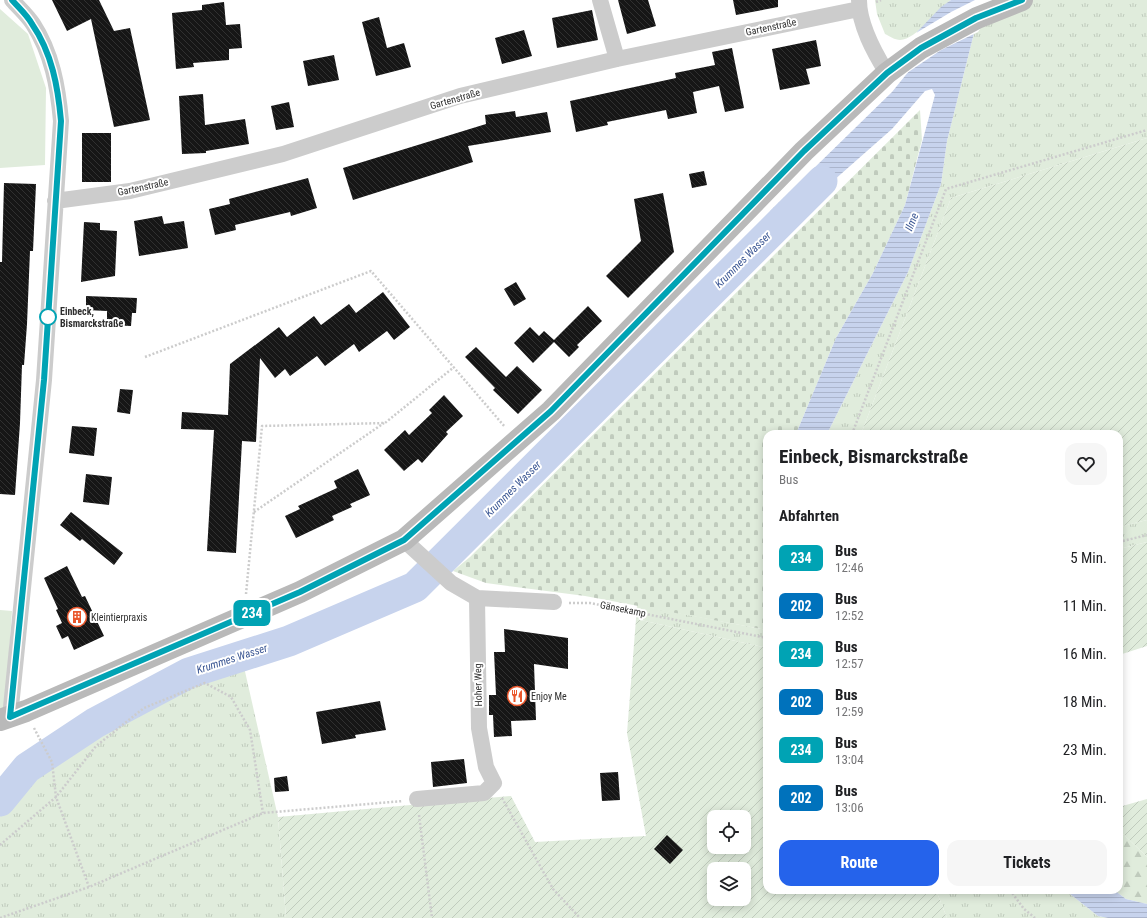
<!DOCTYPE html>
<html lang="de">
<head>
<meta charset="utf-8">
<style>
	:root { --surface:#fff; --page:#f6f6f6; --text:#202124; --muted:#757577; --accent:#2563eb }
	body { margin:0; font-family:"Roboto Condensed",sans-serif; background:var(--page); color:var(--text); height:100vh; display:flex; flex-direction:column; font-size:15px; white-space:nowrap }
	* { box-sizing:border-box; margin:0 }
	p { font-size:13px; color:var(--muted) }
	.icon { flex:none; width:22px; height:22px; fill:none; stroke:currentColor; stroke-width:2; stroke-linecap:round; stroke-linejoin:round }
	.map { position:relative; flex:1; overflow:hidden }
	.side { position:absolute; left:763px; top:430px; width:360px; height:464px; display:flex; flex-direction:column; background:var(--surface); border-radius:12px; box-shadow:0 2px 10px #0003 }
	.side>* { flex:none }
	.badge { padding:0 8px; border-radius:6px; font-size:14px; line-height:26px }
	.buttons { position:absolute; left:707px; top:810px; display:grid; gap:8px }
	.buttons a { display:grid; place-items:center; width:44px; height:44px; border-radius:8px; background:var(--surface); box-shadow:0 2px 10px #0003; font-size:20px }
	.map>.badge { position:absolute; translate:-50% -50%; box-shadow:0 0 0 2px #fff }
	h2 { padding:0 16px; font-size:15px; line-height:36px }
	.round { display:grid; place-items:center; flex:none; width:42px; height:42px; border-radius:12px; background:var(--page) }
	.summary { display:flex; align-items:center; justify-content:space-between; height:68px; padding:0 16px }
	h1 { font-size:19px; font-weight:700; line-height:30px }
	.action { display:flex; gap:8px; margin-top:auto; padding:8px 16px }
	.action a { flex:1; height:46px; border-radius:12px; background:var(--accent); color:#fff; font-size:16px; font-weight:700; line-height:46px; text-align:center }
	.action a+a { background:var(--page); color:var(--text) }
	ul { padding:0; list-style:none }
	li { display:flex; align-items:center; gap:12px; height:48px; padding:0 16px }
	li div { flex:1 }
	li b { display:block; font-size:15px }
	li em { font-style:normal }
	li .badge { min-width:44px; font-weight:700; text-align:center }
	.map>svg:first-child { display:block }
	.grass { fill:url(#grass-tufts) }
	.forest { fill:url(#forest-firs) }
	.cemetery { fill:url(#cemetery-stones) }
	.park { fill:#e0ecdc }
	.garden { fill:url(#garden-furrows); fill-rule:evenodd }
	.water { fill:url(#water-rules) }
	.pier { fill:#fff }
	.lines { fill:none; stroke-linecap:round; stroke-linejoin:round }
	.river { stroke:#c7d3ed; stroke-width:31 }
	.building { fill:url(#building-back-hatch) }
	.path { stroke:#ccc; stroke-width:2.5; stroke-dasharray:2 2; stroke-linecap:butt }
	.minor { stroke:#ccc; stroke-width:16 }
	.secondary { stroke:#b9b9b9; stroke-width:22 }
	.line-casing { stroke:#fff; stroke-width:9 }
	.line { stroke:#00a3b4; stroke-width:6 }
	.stop-dot { fill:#fff; stroke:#00a3b4; stroke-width:2 }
	.labels { text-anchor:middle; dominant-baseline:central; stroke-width:4; stroke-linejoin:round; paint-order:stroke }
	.street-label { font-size:10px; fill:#2f2f2f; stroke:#fff }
	.stop-label { font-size:10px; font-weight:bold; fill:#2f2f2f; stroke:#fff; text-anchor:start }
	.poi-label { font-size:10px; fill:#2f2f2f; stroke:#fff; text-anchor:start }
	.water-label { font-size:11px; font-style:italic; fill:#3a5693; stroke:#fff }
</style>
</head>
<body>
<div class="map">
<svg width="1147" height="918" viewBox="0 0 1147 918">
	<defs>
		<pattern id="grass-tufts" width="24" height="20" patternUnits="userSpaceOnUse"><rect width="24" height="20" fill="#e0ecdc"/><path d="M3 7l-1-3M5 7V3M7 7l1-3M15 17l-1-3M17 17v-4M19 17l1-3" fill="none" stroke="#c0cbbd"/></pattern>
		<pattern id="forest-firs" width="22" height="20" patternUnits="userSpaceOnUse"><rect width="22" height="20" fill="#e0ecdc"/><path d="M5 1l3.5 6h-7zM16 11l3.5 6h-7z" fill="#c0cbbd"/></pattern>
		<pattern id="cemetery-stones" width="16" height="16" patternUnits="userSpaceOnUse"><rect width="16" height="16" fill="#e0ecdc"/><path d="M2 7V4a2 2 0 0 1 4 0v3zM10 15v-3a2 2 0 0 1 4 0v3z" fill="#c0cbbd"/></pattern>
		<pattern id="garden-furrows" width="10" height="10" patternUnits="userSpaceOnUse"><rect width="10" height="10" fill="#e0ecdc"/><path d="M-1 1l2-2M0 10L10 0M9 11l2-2" fill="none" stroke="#c0cbbd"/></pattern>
		<pattern id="water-rules" width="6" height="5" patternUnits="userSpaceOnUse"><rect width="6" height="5" fill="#c7d3ed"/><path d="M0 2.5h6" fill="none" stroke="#abb5cc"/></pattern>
		<pattern id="building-back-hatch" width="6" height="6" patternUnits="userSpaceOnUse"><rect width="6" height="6" fill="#161616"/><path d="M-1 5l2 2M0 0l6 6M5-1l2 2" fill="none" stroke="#303030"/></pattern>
	</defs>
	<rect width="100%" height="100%" fill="#fff"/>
	<path class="grass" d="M875,0h76c-14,10 -34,39 -51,40 -5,0 -11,-4 -15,-6l-8,-20z
		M996,0h151v138l-196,60 -90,236h-34l81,-162 33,-88 6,-43 27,-108z
		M1147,520v22l-28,7v-22z
		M637,605l130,25v18l-131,-29z
		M239,645l39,172 8,101h-286v-131l24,-28 63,-41 99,-52z
		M936,890h129l33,26 10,2h-161z"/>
	<path class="forest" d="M1119,830l28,27v47l-21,-5 -12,-9h5z"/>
	<path class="cemetery" d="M920,110l2,30 -17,65 -32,68 -37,65 -40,96h-29v196l-182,-34 -99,-13 -33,-12 17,-14z"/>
	<path class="park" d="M0,9l28,25 18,54 -1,77 -45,3z
		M0,610l12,1 -7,98 -5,2z"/>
	<path class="garden" d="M1147,138v382l-28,7v-93h-258l90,-236z
		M1147,542v104l-28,9v-106z
		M636,619l131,29v242h169l11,28h-661l-8,-101 233,-21 24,46 111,-6 -19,-103zM714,817h30v30h-30zM714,869h30v30h-30z
		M1147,799v58l-28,-27v-23z"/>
	<path class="water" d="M951,0h45l-22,33 -27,108 -6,43 -33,88 -81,162h-31l40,-96 37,-65 32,-68 30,-110 -3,-6 -7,2 -33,38 -93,82h-29l122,-119 17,-21 8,-39 24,-25z
		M1065,890h49l12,9 21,5v14h-39l-10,-2z"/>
	<path class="pier" d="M975,0h23l-20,32 -37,18 -37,25 3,-5 9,-37 35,-21z"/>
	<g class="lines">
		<path class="river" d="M0,801l27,-33 68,-45 94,-50 100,-32 126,-54 407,-406"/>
	</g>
	<path class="building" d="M52,0h47l15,31 16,-3 20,92 -36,7 -23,-108 -24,12z
		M618,0h30l8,26 -29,8z
		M733,0h45v7l-42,8z
		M224,2l2,23 14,-1 2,24 -13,1v11l-36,3 1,4 -18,2 -4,-56 30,-3v-5z
		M592,10l6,30 -41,8 -5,-30z
		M379,17l8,31 17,-5 7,24 -35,9 -14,-54z
		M524,30l8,26 -30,8 -7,-26z
		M816,40l5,26 -15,3 4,15 -30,6 -8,-41z
		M732,48l12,60 -19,4 -6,-26 -26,6 4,21 -29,6 -2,-9 -59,12 1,3 -32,7 -6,-31 106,-23 -1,-5 40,-8 -3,-13z
		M334,55l5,25 -31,6 -5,-25z
		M203,94l2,31 40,-6 4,25 -43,7v2l-24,1 -3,-58z
		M289,102l5,25 -18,3 -5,-24z
		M515,111l1,6 31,-5 4,20 -83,14 5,16 -120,38 -10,-32 143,-44 -1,-9z
		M82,133h29v49h-29z
		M704,171l3,14 -15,3 -3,-14z
		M308,178l9,30 -26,8 -1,-4 -55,13 1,5 -21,5 -6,-26 21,-5 -1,-5z
		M4,183l32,1 -3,67h-3l-3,73 -3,41h-2l-2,58 -5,72 -15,-1v-232h2z
		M663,193l11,59 -46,46 -22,-22 35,-35 -7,-42z
		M162,216l2,8 20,-3 4,27 -49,8 -5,-35z
		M84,222l16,1v7l17,1 -2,45 -34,6z
		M516,282l10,17 -12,7 -10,-17z
		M383,292l27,35 -16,13 -7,-9 -28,21 -5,-8 -29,22 -8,-10 -27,20 -5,-7 -10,9 -15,-20 -4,84 -14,-1 -6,112 -29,-2 7,-121 -33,-1 1,-17 46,3 2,-51 49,-37 8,10 27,-21 7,9 28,-21 7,9z
		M86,296l51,2 -1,15h-4l-1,13 -24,-1v-14l-21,-1z
		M588,306l14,15 -25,24 2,2 -10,10 -15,-15 -21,21 -19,-20 16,-16 9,9 5,-5 10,9z
		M476,347l30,30 11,-11 25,24 -24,24 -25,-24 2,-2 -30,-31z
		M120,389l13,1 -3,24 -13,-2z
		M444,395l19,21 -17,16 2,2 -26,29 -4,-4 -14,12 -20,-21 21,-20 4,5 23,-22 -3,-3z
		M72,426l25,2 -3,28 -25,-3z
		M358,469l12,26 -20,9 2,3 -20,9 2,4 -38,18 -11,-22 15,-7 -2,-3 39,-18 -3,-7z
		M86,474l26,3 -3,28 -26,-3z
		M71,512l52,41 -9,12 -32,-26 -2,2 -20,-16z
		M67,566l15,31 3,-1 19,40 -30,14 -6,-14 -6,3 -6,-13 6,-3 -6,-13 2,-1 -14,-31z
		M504,629l64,9v31l-34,-5 2,56 -25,1 1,15 -18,1 -1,-22h-4v-20h7l-2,-43h11z
		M380,701l6,29 -31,5 1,3 -34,6 -6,-32z
		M464,759l3,24 -34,4 -2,-25z
		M618,772l2,28 -18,1 -2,-28z
		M287,776l2,15 -14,1 -1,-14z
		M667,835l16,15 -13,14 -16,-15z"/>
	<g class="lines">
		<path class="path" d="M876,2l5,-2
			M145,357l226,-86 134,156
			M852,434l94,-245 201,-59
			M254,512l130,-89
			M1119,542l28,-7
			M246,594l16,-168 123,-3 69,-56
			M569,603h21l177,35
			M34,728l18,34 4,35 33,90
			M502,798l51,91 27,29
			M419,815l13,103
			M0,845l56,-48 40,-51 48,-38 61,-25 26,14 19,33 13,83
			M1010,890l14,19 11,9
			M0,918l89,-31 174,-74 140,-12"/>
		<path class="minor" d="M600,0l17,59
			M859,0c0,25 15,52 28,73
			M55,201l75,-10 153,-37 177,-58 157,-37 242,-50
			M404,540l47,43 26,15 77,4
			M10,717l34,-337 17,-259c-3,-34 -9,-68 -28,-97 -6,-9 -14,-16 -21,-24
			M417,799l67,-6 10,-10 -8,-16 -7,-39 -2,-130"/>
		<path class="secondary" d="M0,720l26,-9 274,-119 104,-52 147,-129 253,-260 83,-78 34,-25 56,-30 45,-18"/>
	</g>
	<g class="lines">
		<g class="line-casing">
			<path id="line" d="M12,0c7,8 15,15 20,24 20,29 26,63 29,97l-17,259 -34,337 290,-125 104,-52 147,-129 253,-260 83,-78 34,-25 55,-30 46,-18"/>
		</g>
		<use href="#line" class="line"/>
	</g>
	<defs>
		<g id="building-ring" transform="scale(1)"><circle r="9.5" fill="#fff" stroke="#ea572c" stroke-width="1.5"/><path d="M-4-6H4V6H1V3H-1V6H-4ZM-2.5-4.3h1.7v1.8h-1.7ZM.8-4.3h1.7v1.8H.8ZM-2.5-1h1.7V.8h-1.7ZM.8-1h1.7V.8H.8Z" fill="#ea572c"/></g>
		<g id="restaurant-ring" transform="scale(1)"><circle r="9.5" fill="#fff" stroke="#ea572c" stroke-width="1.5"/><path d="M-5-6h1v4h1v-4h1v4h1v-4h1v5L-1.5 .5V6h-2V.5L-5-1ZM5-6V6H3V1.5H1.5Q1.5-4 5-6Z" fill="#ea572c"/></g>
	</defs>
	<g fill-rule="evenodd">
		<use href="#building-ring" x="77" y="617"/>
		<use href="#restaurant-ring" x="517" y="696"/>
	</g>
	<circle class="stop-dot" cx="48" cy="317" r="8"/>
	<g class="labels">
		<g class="street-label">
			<text transform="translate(771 27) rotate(-12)">Gartenstraße</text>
			<text transform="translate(455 99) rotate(-16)">Gartenstraße</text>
			<text transform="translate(143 187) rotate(-12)">Gartenstraße</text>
			<text transform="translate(623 609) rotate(11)">Gänsekamp</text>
			<text transform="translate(478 685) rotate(-91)">Hoher Weg</text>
		</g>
		<g class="stop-label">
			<text x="60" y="311">Einbeck,<tspan x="60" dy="12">Bismarckstraße</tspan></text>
		</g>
		<g class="poi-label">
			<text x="91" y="617">Kleintierpraxis</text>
			<text x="531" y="696">Enjoy Me</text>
		</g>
		<g class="water-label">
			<text transform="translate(912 222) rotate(-68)">Ilme</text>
			<text transform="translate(743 260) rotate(-45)">Krummes Wasser</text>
			<text transform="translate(513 489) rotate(-45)">Krummes Wasser</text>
			<text transform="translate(232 659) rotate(-18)">Krummes Wasser</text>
		</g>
	</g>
</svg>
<div class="buttons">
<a><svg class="icon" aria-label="locate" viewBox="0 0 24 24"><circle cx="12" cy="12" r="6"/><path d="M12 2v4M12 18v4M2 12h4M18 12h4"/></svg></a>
<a><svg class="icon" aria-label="layers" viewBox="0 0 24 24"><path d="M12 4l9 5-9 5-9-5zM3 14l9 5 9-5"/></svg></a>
</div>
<b class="badge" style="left:252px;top:613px;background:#00a3b4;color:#fff">234</b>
<section class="side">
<div class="summary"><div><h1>Einbeck, Bismarckstraße</h1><p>Bus</p></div><a class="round"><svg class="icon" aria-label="heart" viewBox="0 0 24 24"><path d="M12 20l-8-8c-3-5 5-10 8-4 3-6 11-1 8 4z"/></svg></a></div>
<h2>Abfahrten</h2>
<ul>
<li><span class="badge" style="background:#00a3b4;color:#fff">234</span><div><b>Bus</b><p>12:46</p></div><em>5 Min.</em></li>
<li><span class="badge" style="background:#0072bc;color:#fff">202</span><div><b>Bus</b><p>12:52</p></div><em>11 Min.</em></li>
<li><span class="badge" style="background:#00a3b4;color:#fff">234</span><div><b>Bus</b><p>12:57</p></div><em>16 Min.</em></li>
<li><span class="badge" style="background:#0072bc;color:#fff">202</span><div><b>Bus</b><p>12:59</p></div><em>18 Min.</em></li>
<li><span class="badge" style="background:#00a3b4;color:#fff">234</span><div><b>Bus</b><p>13:04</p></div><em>23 Min.</em></li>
<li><span class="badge" style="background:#0072bc;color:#fff">202</span><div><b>Bus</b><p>13:06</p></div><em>25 Min.</em></li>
</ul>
<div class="action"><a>Route</a><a>Tickets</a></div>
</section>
</div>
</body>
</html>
